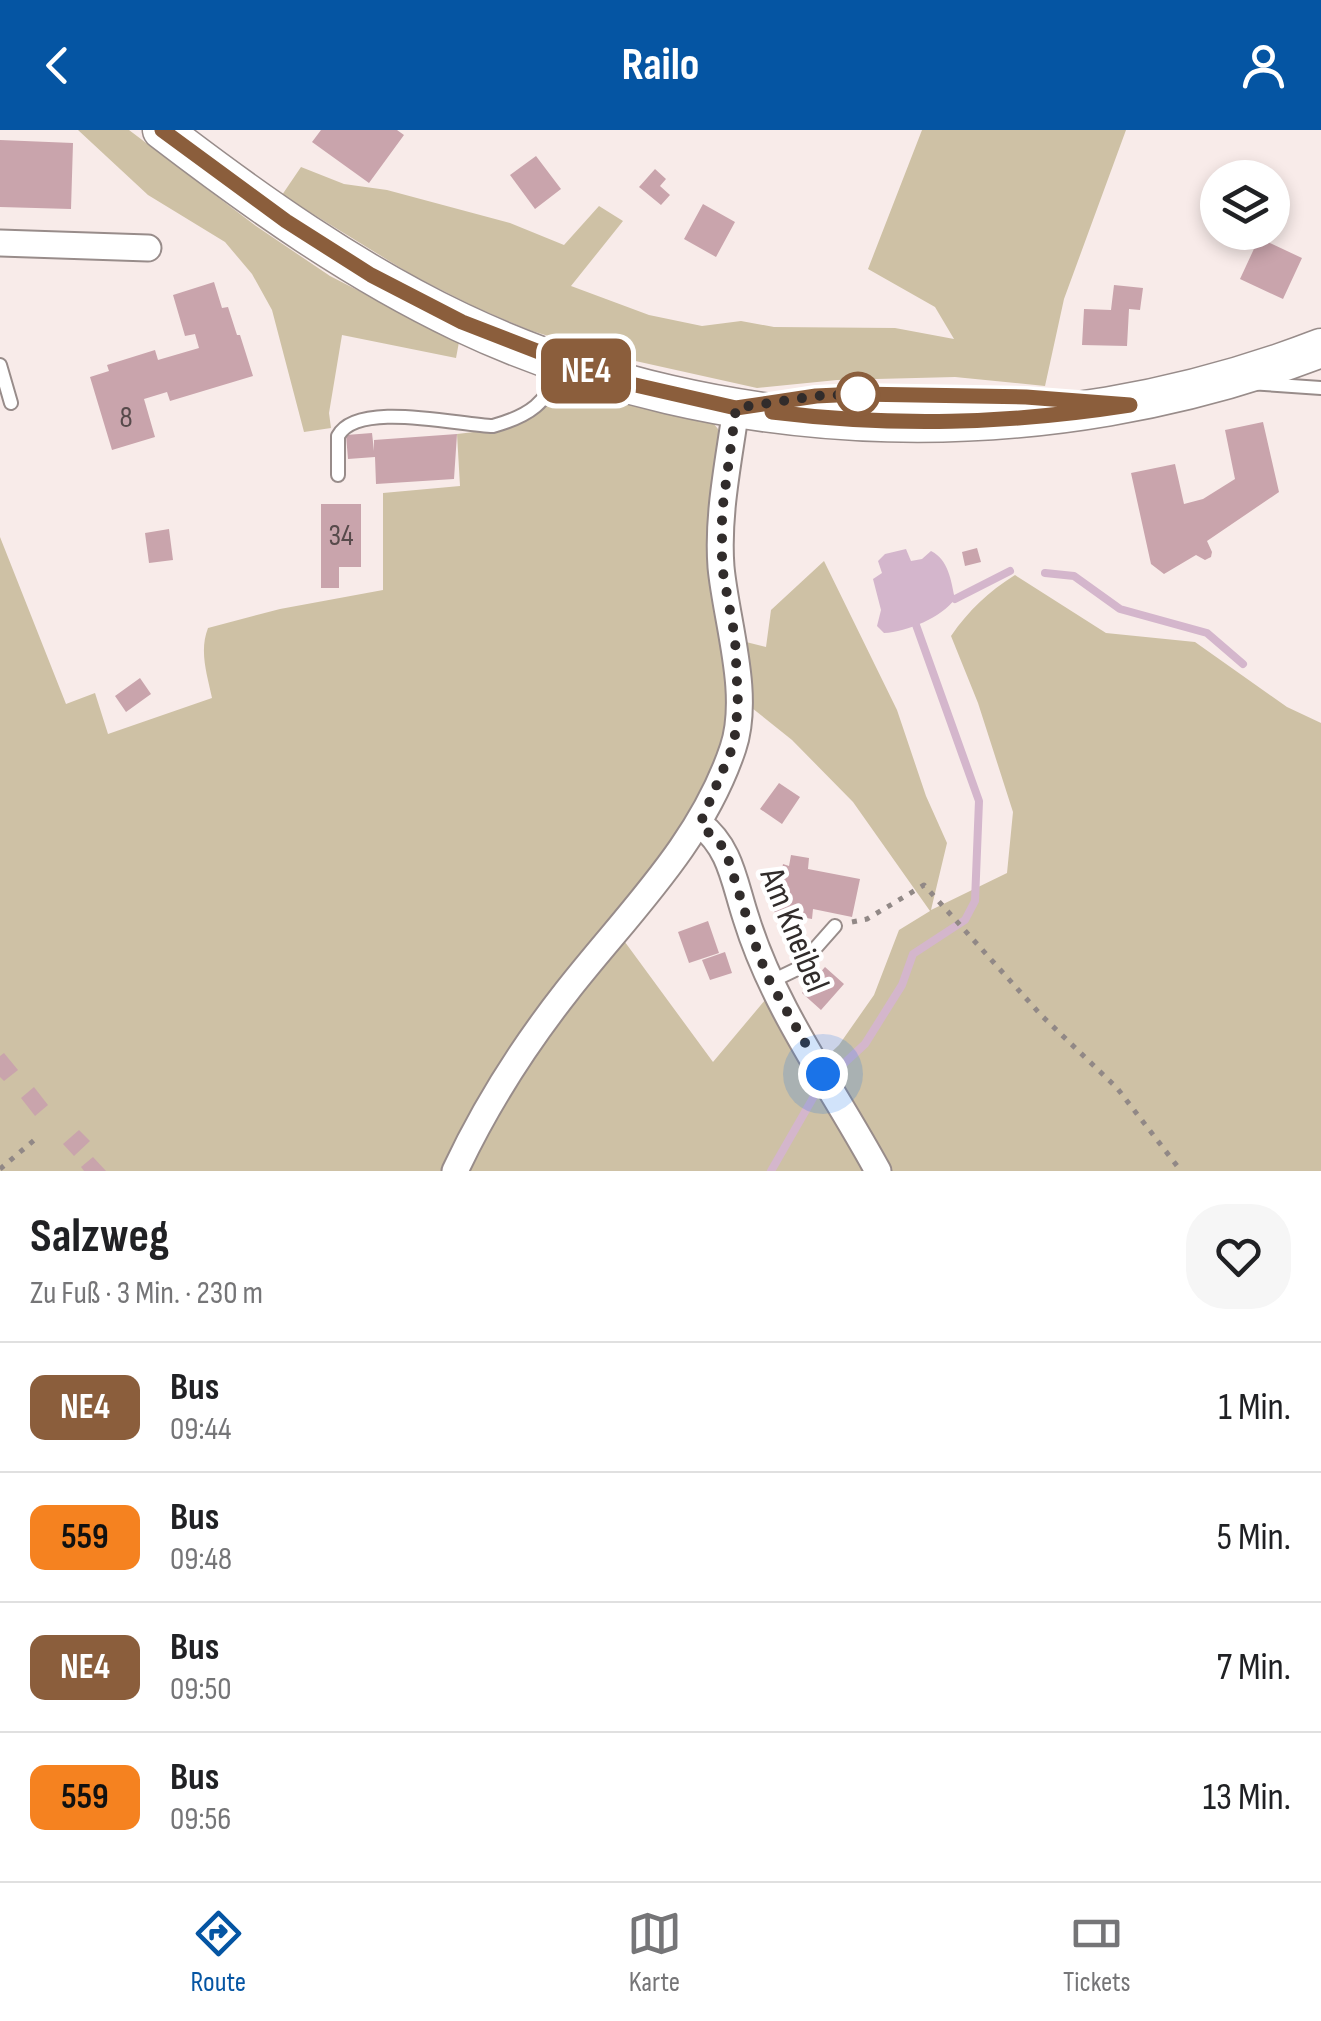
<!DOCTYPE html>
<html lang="de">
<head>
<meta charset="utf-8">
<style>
	:root { --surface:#fff; --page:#f6f6f6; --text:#202124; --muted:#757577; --line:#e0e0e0; --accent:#0555a3 }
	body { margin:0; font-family:"Sofia Sans Condensed",sans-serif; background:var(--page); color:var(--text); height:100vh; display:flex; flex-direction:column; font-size:38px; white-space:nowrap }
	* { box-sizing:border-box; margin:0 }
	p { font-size:32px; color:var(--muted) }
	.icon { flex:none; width:55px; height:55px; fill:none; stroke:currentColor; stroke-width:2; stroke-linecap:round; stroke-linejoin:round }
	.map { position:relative; height:1041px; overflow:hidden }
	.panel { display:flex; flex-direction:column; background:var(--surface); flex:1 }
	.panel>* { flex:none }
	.badge { padding:0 20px; border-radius:15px; font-size:35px; line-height:65px }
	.controls { position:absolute; left:1200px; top:30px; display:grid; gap:20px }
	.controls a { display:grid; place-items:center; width:90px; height:90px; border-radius:50%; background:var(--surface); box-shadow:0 5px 15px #0003; font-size:50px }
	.you { position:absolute; width:50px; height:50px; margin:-25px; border:8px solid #fff; border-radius:50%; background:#1a73e8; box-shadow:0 0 0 15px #1a73e833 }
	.map>.badge { position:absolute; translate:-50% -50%; box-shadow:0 0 0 5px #fff }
	.round { display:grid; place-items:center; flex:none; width:105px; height:105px; border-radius:40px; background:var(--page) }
	.overview { display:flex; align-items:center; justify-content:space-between; height:170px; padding:0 30px }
	h1 { font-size:48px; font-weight:700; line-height:75px }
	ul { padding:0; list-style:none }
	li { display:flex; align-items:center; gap:30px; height:130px; padding:0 30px; border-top:2px solid var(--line) }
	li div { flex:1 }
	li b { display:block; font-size:38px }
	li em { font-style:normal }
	li .badge { min-width:110px; font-weight:700; text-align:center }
	header { display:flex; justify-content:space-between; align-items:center; height:130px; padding:0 30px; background:var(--accent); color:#fff; font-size:45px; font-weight:700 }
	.tabs { display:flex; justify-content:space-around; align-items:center; height:140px; border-top:2px solid var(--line); background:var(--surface); font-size:28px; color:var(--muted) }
	.tabs a { display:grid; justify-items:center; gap:5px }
	.tabs .active { color:var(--accent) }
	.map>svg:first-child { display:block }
	.green { fill:#cec1a5 }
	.water { fill:#d4b6cc }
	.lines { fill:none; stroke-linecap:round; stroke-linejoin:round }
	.stream { stroke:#d4b6cc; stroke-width:8 }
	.building { fill:#c9a4ac }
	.lane-casing { stroke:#988c8a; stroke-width:16 }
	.street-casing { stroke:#988c8a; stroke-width:29 }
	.secondary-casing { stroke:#988c8a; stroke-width:41 }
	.path { stroke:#918886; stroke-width:5; stroke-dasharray:5 8; stroke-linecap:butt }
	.lane { stroke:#fff; stroke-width:12 }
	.street { stroke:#fff; stroke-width:25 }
	.secondary { stroke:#fff; stroke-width:38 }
	.line-casing { stroke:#fff; stroke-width:22 }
	.line { stroke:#8b5e3c; stroke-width:15 }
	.walk { stroke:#312c2b; stroke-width:10; stroke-dasharray:0 18 }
	.stop-dot { fill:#fff; stroke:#8b5e3c; stroke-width:5 }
	.labels { text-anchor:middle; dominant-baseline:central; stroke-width:9; stroke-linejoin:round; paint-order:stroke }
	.number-label { font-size:30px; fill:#574a4b }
	.street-label { font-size:35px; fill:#312c2b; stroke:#fff }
</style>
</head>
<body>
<header><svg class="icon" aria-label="back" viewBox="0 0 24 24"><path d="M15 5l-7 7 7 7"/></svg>Railo<svg class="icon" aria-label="person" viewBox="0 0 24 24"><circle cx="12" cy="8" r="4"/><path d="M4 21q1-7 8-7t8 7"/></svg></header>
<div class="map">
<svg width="1321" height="1041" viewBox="0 0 1321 1041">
	<rect width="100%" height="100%" fill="#f8ebe9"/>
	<path class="green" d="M78,0h51l127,96 74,50 129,66 -3,16 -114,-23 -13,78 2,15 -27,4 -32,-122 -20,-36 -27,-32 -77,-47z
		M922,0h204l-62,169 -19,87 -90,-9 -118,3 -80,8 -144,-32 -84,-26 -54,-23 -63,-32 -130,-80 19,-28 43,17 43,6 123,33 54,22 35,-39 24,15 -52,65 78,29 53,11 39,-5 33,6 121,1 59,11 -19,-32 -67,-38z
		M566,253l144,36 8,10 3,15 8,253 -8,49 -33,71 -240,354h-448v-634l66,167 29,-11 13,41 104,-36c-5,-24 -13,-47 -4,-70l72,-19 103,-19v-97l77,-7 -3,-52c57,-7 68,-9 109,-51z
		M824,431l73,149 29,86 21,47 -16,67 76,-37 6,-61 -35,-109 -27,-67c18,-26 37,-44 64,-61l91,58 89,9 92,65 34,16v448h-438l-62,-109 18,-17 35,-50 25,-65 31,-19 -77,-109 -61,-62 -40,-32 -6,-66 20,5 5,-37z
		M622,808l91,124 58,-69 102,178h-406l42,-81 43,-63z"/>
	<path class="water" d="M906,419l5,12 11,-2 9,-8c18,9 20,30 24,48 -13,18 -48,33 -71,34l-7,-7 4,-16 -8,-31 9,-6 -4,-12 7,-7z"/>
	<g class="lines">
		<path class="stream" d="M1045,443l29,3 46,33 87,24 36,31
			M955,469l55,-28
			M838,939l27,-25 37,-59 11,-31 52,-34 10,-19 4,-100 -63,-176
			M771,1041l46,-80"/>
	</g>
	<path class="building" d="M321,0h76l7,5 -35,48 -57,-41z
		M0,10l73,3 -2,66 -71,-2z
		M536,26l25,33 -26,20 -25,-34z
		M655,39l11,10 -6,7 10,9 -9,10 -22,-18z
		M703,74l32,18 -19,35 -32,-18z
		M1259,108l43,20 -19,41 -43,-20z
		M214,152l8,26 6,-1 9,28h3l13,41 -83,25 -3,-9 -23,7 11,38 -43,13 -22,-73 19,-6 -2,-6 48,-15 3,10 41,-12 -4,-14 -10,2 -12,-41z
		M1114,155l29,3 -3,22 -11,-1 -2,37 -45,-1 2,-36 27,1z
		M1263,292l16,70 -72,49 5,11 -1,5 -6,3 -9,-5 -32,19 -13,-10 -20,-91 44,-9 9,40 19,-5 32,-20 -10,-49z
		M372,303l2,18v-11l83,-6 -3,45 -78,5 -1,-27 -27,2 -2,-24z
		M321,374h40v63h-22v21h-18z
		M169,399l4,31 -24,3 -4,-30z
		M977,418l4,14 -16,4 -3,-14z
		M140,548l11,16 -25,18 -11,-16z
		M779,653l21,14 -18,27 -22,-15z
		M791,725l18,3 -1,11 52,10 -8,38 -39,-8 -1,10 -38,-7 9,-48 6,2z
		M708,791l11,32 -30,10 -11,-31z
		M725,822l7,21 -22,7 -8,-20z
		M825,837l19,17 -23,26 -19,-17z
		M4,923l14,17 -14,11 -4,-4v-21z
		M34,957l14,18 -13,11 -14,-18z
		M79,1000l11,11 -16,15 -11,-12z
		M93,1027l13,14h-22l-3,-4z"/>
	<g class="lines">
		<g class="lane-casing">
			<path id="lane" d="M0,235l11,38
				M1249,253l72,5
				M793,270l65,-6 185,4
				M338,345v-39c19,-36 120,-11 155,-10 36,-10 55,-23 66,-58
				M770,852l27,-13 38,-43"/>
		</g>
		<g class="street-casing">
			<path id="street" d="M0,113l148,5
				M700,694c31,24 34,58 46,94 28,91 87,170 132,253
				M455,1041c30,-64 68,-124 112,-180 61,-78 134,-147 166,-243 18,-54 -7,-127 -12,-181 -4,-53 8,-107 15,-159"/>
		</g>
		<g class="secondary-casing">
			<path id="secondary" d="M162,0c94,72 191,141 298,192 268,127 586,132 861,26"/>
		</g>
		<path class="path" d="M852,792l15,-3 57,-34 117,130 76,73 64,83
			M0,1039l39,-33"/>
		<use href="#lane" class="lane"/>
		<use href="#street" class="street"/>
		<use href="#secondary" class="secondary"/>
	</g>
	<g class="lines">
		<g class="line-casing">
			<path id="line" d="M162,0l124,91 85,54 91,47 147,57 127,29 80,-12 42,-2 168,3 104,8c-122,19 -236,22 -358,7"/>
		</g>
		<use href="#line" class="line"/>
		<path class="walk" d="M823,944l-53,-92 -12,-29 -33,-104 -25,-25 34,-80 4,-39 -3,-67 -13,-71v-55l14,-104 80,-12 42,-2"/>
	</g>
	<circle class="stop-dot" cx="858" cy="264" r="20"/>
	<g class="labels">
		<g class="number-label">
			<text x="126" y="288">8</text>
			<text x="341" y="406">34</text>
		</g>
		<g class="street-label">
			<text transform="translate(794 800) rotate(68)">Am Kneibel</text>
		</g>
	</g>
</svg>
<div class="controls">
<a><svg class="icon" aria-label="layers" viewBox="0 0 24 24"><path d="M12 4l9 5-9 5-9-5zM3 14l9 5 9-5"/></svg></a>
</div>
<div class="you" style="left:823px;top:944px"></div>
<b class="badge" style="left:586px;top:241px;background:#8b5e3c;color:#fff">NE4</b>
</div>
<section class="panel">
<div class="overview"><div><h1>Salzweg</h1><p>Zu Fuß · 3 Min. · 230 m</p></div><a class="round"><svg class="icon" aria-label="heart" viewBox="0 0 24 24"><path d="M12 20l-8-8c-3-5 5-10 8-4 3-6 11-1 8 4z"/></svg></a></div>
<ul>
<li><span class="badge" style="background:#8b5e3c;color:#fff">NE4</span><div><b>Bus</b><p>09:44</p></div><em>1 Min.</em></li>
<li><span class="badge" style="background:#f58220;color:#111">559</span><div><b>Bus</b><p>09:48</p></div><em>5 Min.</em></li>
<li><span class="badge" style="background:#8b5e3c;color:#fff">NE4</span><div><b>Bus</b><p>09:50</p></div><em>7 Min.</em></li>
<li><span class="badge" style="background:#f58220;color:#111">559</span><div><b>Bus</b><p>09:56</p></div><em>13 Min.</em></li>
</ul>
</section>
<nav class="tabs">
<a class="active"><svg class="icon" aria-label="directions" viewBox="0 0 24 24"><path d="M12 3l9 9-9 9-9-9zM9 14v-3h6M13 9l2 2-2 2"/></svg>Route</a>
<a><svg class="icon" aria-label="map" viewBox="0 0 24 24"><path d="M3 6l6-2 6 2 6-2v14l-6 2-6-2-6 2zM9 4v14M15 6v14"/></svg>Karte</a>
<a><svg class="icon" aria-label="tickets" viewBox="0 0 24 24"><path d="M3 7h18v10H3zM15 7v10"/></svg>Tickets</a>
</nav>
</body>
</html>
